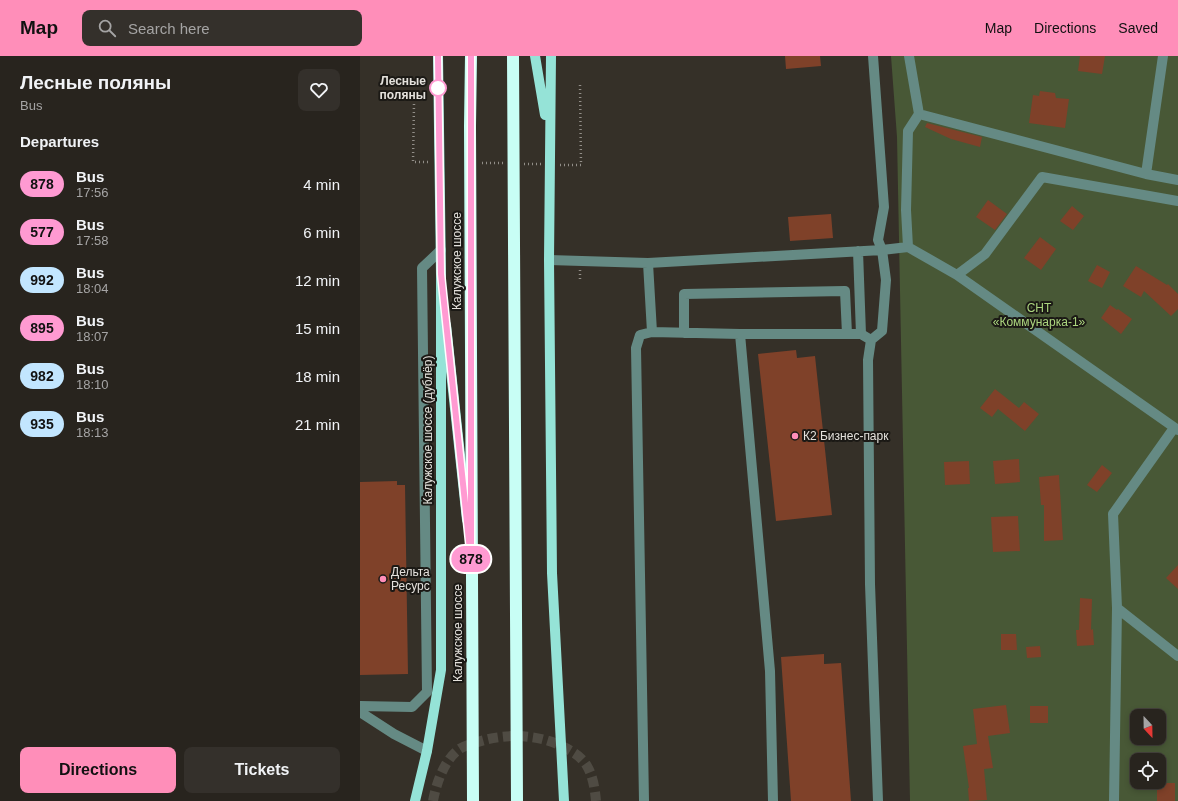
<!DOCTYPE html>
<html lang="en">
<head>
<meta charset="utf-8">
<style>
	:root { --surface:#28241e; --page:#34302b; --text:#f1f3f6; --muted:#a5a4a4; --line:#44413c; --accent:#ff8eb9 }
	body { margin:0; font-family:Arial,sans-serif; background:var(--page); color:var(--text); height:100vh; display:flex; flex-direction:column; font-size:15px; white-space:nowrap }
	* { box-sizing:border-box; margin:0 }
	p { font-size:13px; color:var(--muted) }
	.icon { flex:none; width:22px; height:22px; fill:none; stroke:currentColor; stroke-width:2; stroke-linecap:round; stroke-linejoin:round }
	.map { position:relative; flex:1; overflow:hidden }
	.panel { display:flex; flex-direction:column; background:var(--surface); width:360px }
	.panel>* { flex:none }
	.badge { padding:0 8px; border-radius:13px; font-size:14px; line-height:26px }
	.needle { width:26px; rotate:158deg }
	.fabs { position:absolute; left:770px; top:653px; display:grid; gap:8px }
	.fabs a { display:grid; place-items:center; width:36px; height:36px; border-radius:8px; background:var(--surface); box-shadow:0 2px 6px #0003,0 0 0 1px var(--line); font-size:20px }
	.map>.badge { position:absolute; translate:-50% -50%; box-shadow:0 0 0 2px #fff }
	h2 { padding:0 20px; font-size:15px; line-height:36px }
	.round { display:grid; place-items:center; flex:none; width:42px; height:42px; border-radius:8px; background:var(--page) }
	.summary { display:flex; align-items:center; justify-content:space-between; height:68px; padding:0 20px }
	h1 { font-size:19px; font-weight:700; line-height:30px }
	.primary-button { display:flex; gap:8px; margin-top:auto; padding:8px 20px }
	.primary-button a { flex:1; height:46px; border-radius:8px; background:var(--accent); color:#111; font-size:16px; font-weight:700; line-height:46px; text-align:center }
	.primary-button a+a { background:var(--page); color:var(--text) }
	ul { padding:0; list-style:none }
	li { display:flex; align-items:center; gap:12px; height:48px; padding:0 20px }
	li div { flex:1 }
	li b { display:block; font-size:15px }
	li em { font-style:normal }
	li .badge { min-width:44px; font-weight:700; text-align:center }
	header { display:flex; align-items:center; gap:24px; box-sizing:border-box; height:56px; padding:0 20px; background:var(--accent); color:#111 }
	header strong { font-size:19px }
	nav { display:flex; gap:22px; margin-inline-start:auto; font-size:14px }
	.search { width:280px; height:36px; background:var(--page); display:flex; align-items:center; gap:10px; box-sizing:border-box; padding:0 14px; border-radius:8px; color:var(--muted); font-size:15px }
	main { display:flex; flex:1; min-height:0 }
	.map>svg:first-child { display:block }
	.green { fill:#485836; fill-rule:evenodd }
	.building { fill:#7f4129 }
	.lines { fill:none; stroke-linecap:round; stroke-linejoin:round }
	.major-tunnel { stroke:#4f4b43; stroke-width:10; stroke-dasharray:10 5; stroke-linecap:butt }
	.path { stroke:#928e88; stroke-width:2.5; stroke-dasharray:1 3; stroke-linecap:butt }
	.minor { stroke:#658a84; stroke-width:10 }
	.major { stroke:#95e3d7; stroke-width:10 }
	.highway { stroke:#c8fef5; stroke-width:12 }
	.line-casing { stroke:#fff; stroke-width:9 }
	.line { stroke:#ff9ad2; stroke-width:6 }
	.stop-dot { fill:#fff; stroke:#ff9ad2; stroke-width:2 }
	.poi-dot { fill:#ff8eb9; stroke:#1b1915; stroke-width:1.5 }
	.labels { text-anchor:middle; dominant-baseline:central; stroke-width:4; stroke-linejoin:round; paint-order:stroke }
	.stop-label { font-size:12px; font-weight:bold; fill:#e4e1dc; stroke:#1b1915; text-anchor:end }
	.street-label { font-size:12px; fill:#e4e1dc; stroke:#1b1915 }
	.park-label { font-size:12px; fill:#acd67f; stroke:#1b1915 }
	.poi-label { font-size:12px; fill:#e4e1dc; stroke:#1b1915; text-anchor:start }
</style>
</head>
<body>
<header>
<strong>Map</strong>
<div class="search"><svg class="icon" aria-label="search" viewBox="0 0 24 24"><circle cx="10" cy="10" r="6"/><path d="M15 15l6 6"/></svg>Search here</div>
<nav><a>Map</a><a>Directions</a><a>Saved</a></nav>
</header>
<main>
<section class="panel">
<div class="summary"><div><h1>Лесные поляны</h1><p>Bus</p></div><a class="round"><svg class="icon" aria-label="heart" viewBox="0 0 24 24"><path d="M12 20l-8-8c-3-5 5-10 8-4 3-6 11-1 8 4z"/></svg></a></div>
<h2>Departures</h2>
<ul>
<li><span class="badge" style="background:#ff9ad2;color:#111">878</span><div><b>Bus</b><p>17:56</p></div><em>4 min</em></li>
<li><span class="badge" style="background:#ff9ad2;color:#111">577</span><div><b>Bus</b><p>17:58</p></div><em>6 min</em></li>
<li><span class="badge" style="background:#c2e6ff;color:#111">992</span><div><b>Bus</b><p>18:04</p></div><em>12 min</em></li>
<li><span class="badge" style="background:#ff9ad2;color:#111">895</span><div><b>Bus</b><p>18:07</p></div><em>15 min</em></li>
<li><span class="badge" style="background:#c2e6ff;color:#111">982</span><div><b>Bus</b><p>18:10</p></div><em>18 min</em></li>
<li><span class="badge" style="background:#c2e6ff;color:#111">935</span><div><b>Bus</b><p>18:13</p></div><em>21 min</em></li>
</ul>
<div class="primary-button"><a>Directions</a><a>Tickets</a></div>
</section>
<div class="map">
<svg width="818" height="745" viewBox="0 0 818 745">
	<rect width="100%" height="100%" fill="#353028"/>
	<path class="green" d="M531,0h287v745h-268l-13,-664zM777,660h22v22h-22zM777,704h22v22h-22z"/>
	<path class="building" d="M425,0h35l1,10 -35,3z
		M720,0h25l-3,18 -24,-3z
		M680,35l15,2 1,5 13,1 -4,29 -36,-5 4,-28 6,1z
		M567,67l55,14 -2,10 -29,-8 -26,-12z
		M628,144l19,14 -12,16 -19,-13z
		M712,150l12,10 -11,14 -13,-9z
		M471,158l2,24 -43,3 -2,-24z
		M680,181l16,12 -15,21 -17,-12z
		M737,209l13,7 -8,16 -14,-7z
		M776,210l31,19 1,-1 10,10v15l-7,7 -27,-25 -3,6 -18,-11z
		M750,249l7,5 1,-1 14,10 -11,15 -20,-16z
		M436,294l1,8 18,-2 17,159 -56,6 -18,-167z
		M635,333l24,19 5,-6 15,12 -14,17 -27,-22 -6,8 -12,-9z
		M659,403l1,23 -25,2 -2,-23z
		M609,405l1,23 -25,1 -1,-23z
		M742,409l10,8 -15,19 -10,-7z
		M699,419l4,65 -19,1v-36h-3l-2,-28z
		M37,425v4h8l3,189 -48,1v-193z
		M658,460l2,35 -27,1 -2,-35z
		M818,509v24l-12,-11z
		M720,542l12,1 -1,31 2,-1 1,16 -17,1 -1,-16h3z
		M641,578h15l1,16h-16z
		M680,590l1,11 -14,1 -1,-11z
		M464,598v10l17,-1 10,138h-60l-10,-144z
		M646,649l4,28 -22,3 5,32 -9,1 3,31 -18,1 -1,-13h1l-6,-42 14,-2 -4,-35z
		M670,650h18v17h-18z
		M797,727h18v18h-18z"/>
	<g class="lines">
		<path class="major-tunnel" d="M73,745c3,-17 11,-40 25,-51 5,-4 13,-6 20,-8 31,-10 68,-8 96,11 5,3 10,8 13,13 6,10 8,24 9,35"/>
		<path class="path" d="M54,48l-1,58h16
			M122,107h21
			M164,108h17
			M200,109h21l-1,-82
			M220,214v10"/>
		<path class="minor" d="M549,0l10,58
			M786,118l17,-118
			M548,191l-2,-37 2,-79 11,-17 227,60 32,6
			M498,195l3,83
			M189,204l99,3 234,-13 26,-3 49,28 221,155
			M288,207l4,69
			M597,219l28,-21 57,-77 136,24
			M324,277v-39l161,-3 2,43
			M380,278l30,337 3,130
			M511,284l11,-9 4,-51 -4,-30 -4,-10 6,-33 -11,-151
			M757,552l61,48
			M0,650l52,1 15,-15 -5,-424 19,-18
			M0,656l34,22 33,17
			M284,745l-8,-453 4,-13 12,-3 88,2h121l10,6 -3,20 2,224 8,217
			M754,745l3,-193 -4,-94 61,-86"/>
		<path class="major" d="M175,0l10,59
			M191,0l-2,204 3,313 12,228
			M86,269l21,195
			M55,745l12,-50 14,-81v-396l-3,-218"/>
		<path class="highway" d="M111,0l-1,70 3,675
			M153,0l4,745"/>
	</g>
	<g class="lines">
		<g class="line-casing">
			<path id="line" d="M78,0l3,218 30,286v-504"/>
		</g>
		<use href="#line" class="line"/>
	</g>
	<circle class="stop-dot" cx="78" cy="32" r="8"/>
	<g class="poi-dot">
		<circle cx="435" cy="380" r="4"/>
		<circle cx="23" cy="523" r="4"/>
	</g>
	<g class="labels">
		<g class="stop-label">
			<text x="66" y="25">Лесные<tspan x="66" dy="14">поляны</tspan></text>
		</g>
		<g class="street-label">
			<text transform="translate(97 205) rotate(-90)">Калужское шоссе</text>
			<text transform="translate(68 374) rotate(-90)">Калужское шоссе (дублёр)</text>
			<text transform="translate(98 577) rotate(-90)">Калужское шоссе</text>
		</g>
		<g class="park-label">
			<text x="679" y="252">СНТ<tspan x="679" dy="14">«Коммунарка-1»</tspan></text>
		</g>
		<g class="poi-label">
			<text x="443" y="380">К2 Бизнес-парк</text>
			<text x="31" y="516">Дельта<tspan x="31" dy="14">Ресурс</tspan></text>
		</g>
	</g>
</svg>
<div class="fabs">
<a><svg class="needle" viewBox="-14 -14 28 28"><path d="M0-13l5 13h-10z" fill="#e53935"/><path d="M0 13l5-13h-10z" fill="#a5a4a4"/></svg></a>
<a><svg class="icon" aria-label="locate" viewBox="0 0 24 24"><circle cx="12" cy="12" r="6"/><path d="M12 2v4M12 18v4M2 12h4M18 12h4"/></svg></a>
</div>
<b class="badge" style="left:111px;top:503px;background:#ff9ad2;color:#111">878</b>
</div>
</main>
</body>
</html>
